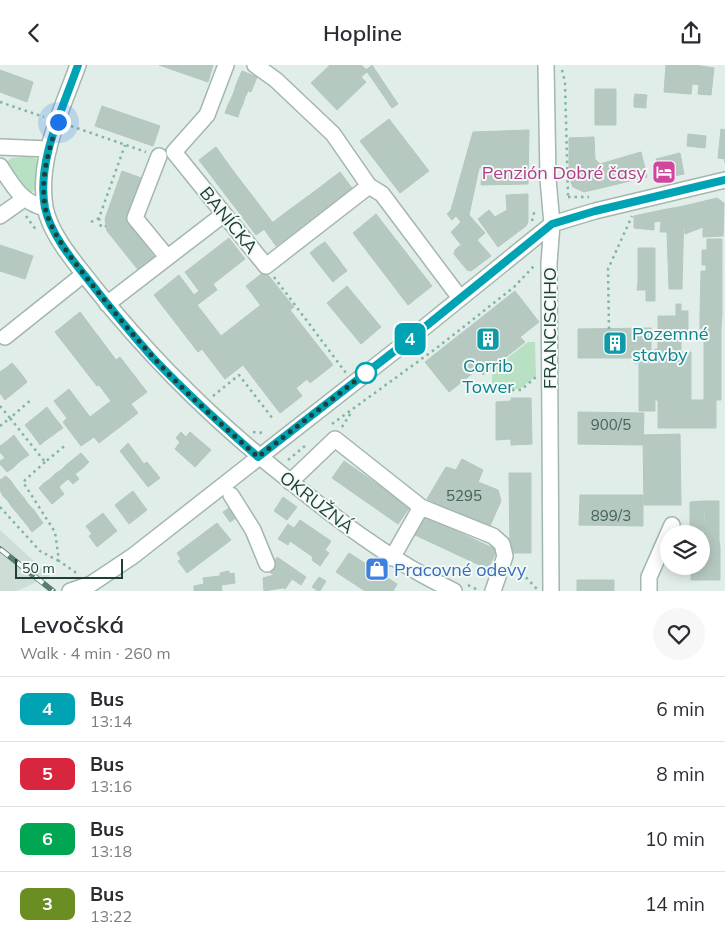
<!DOCTYPE html>
<html lang="en">
<head>
<meta charset="utf-8">
<style>
	:root { --surface:#fff; --page:#f7f7f7; --text:#2b2b33; --muted:#7c7c81; --line:#e1e1e2 }
	body { margin:0; font-family:Mulish,sans-serif; background:var(--page); color:var(--text); height:100vh; display:flex; flex-direction:column; font-size:19px; white-space:nowrap }
	* { box-sizing:border-box; margin:0 }
	p { font-size:16px; color:var(--muted) }
	.icon { flex:none; width:28px; height:28px; fill:none; stroke:currentColor; stroke-width:2; stroke-linecap:round; stroke-linejoin:round }
	.map { position:relative; height:526px; overflow:hidden }
	.sheet { display:flex; flex-direction:column; background:var(--surface); flex:1 }
	.sheet>* { flex:none }
	.badge { padding:0 10px; border-radius:8px; font-size:18px; line-height:32px }
	.controls { position:absolute; left:660px; top:460px; display:grid; gap:10px }
	.controls a { display:grid; place-items:center; width:50px; height:50px; border-radius:50%; background:var(--surface); box-shadow:0 2px 12px #0003; font-size:25px }
	.scale { position:absolute; left:15px; bottom:12px; width:108px; box-sizing:border-box; padding-left:5px; border:2px solid #1f4037; border-top:0; font-size:14px; line-height:18px; white-space:nowrap; color:#1f4037; -webkit-text-stroke:4px #f2f9f6; paint-order:stroke }
	.you { position:absolute; width:25px; height:25px; margin:-12px; border:4px solid #fff; border-radius:50%; background:#1a73e8; box-shadow:0 0 0 8px #1a73e833 }
	.map>.badge { position:absolute; translate:-50% -50%; box-shadow:0 0 0 2px #fff }
	.round { display:grid; place-items:center; flex:none; width:52px; height:52px; border-radius:26px; background:var(--page) }
	.overview { display:flex; align-items:center; justify-content:space-between; height:85px; padding:0 20px }
	h1 { font-size:24px; font-weight:600; line-height:38px }
	ul { padding:0; list-style:none }
	li { display:flex; align-items:center; gap:15px; height:65px; padding:0 20px; border-top:1px solid var(--line) }
	li div { flex:1 }
	li b { display:block; font-size:19px }
	li em { font-style:normal }
	li .badge { min-width:55px; font-weight:700; text-align:center }
	header { display:flex; justify-content:space-between; align-items:center; height:65px; padding:0 20px; background:var(--surface); font-size:22px; font-weight:600 }
	.map>svg:first-child { display:block }
	.built { fill:#cfddd7 }
	.green { fill:#b7e1c2 }
	.building { fill:#b6c9c1; stroke:#b3c8bf }
	.lines { fill:none; stroke-linecap:round; stroke-linejoin:round }
	.minor-casing { stroke:#a3b6af; stroke-width:18 }
	.path { stroke:#7eb5a3; stroke-width:2.5; stroke-dasharray:2.5 4; stroke-linecap:butt }
	.minor { stroke:#fff; stroke-width:15 }
	.rail-casing { stroke:#5a7c72; stroke-width:5.5 }
	.rail { stroke:#f2f9f6; stroke-width:4; stroke-dasharray:11; stroke-linecap:butt }
	.line-casing { stroke:#fff; stroke-width:11 }
	.line { stroke:#00a3b4; stroke-width:8 }
	.walk { stroke:#1f4037; stroke-width:5; stroke-dasharray:0 9 }
	.stop-dot { fill:#fff; stroke:#00a3b4; stroke-width:2.5 }
	.labels { text-anchor:middle; dominant-baseline:central; stroke-width:4; stroke-linejoin:round; paint-order:stroke }
	.number-label { font-size:15px; fill:#45625a }
	.hotel-label { font-size:18px; fill:#b23c85; stroke:#f2f9f6; text-anchor:end }
	.street-label { font-size:18px; fill:#1f4037; stroke:#f2f9f6 }
	.culture-label { font-size:18px; fill:#0d838f; stroke:#f2f9f6; text-anchor:start }
	.shop-label { font-size:18px; fill:#366cbe; stroke:#f2f9f6; text-anchor:start }
</style>
</head>
<body>
<header><svg class="icon" aria-label="back" viewBox="0 0 24 24"><path d="M15 5l-7 7 7 7"/></svg>Hopline<svg class="icon" aria-label="share" viewBox="0 0 24 24"><path d="M12 15V3M7 8l5-5 5 5M5 13v7h14v-7"/></svg></header>
<div class="map">
<svg width="725" height="526" viewBox="0 0 725 526">
	<rect width="100%" height="100%" fill="#e1ede8"/>
	<path class="built" d="M0,465l50,46 -33,15h-17z"/>
	<path class="green" d="M31,91l6,3 -1,28 -2,4 -6,2 -22,-30 5,-5z
		M528,277h7l1,34 -16,13h-28v-19z"/>
	<path class="building" d="M159,0h54l-5,17z
		M330,0h31l7,6 -7,6 5,5 -29,28 -26,-27z
		M372,0l26,39 -6,4 -26,-38z
		M666,0h29l19,3 -2,18 -20,-2 -1,10 -27,-2z
		M0,5l33,12 -6,20 -27,-10z
		M242,6l15,6 -6,15 -15,-7z
		M236,20l12,6 -3,6 -11,-5z
		M699,20l13,1 -1,9 -13,-1z
		M595,24h21v36h-21z
		M234,27l11,5 -2,7 -12,-5z
		M635,29l12,1 -1,7 -12,-2z
		M231,34l12,5 -3,6 -12,-5z
		M634,35l12,2v6l-12,-1z
		M228,40l12,5 -2,7 -13,-4z
		M102,41l58,20 -7,20 -58,-20z
		M389,54l40,52 -29,22 -40,-52z
		M721,64l4,1v33v-4l-7,-1z
		M529,65l-1,54 -47,1 1,-17h-3l-10,47 -18,-5 22,-78z
		M688,69l18,2 -1,12 -18,-2z
		M594,72l1,22 5,5 41,-12 6,25 -63,15 -11,-5 -4,-10v-39z
		M216,82l18,25 -16,13 -19,-25z
		M680,88l4,21 -20,4 -3,-12 -3,1 -2,-8z
		M122,106l22,8 -14,41v4l25,34 -16,13 -32,-40 -2,-12z
		M234,107l20,26 -17,12 -19,-25z
		M340,107l12,16 -25,19 -12,-16z
		M315,126l12,16 -26,20 -12,-17z
		M528,129v28l-2,4 -28,21 -20,-28 11,-9 6,7 12,-7 -1,-15z
		M254,133l19,25 -17,12 -19,-25z
		M717,133l7,5 -1,33 -20,1v-10l-18,7 -1,-28z
		M684,141l-2,83h-13l-2,-57h-7l2,-22z
		M289,145l12,17 -25,19 -12,-17z
		M451,145l18,5 16,18 -8,7 14,16 -20,15 -4,-1 -13,-16 1,-4 4,-4h3l-11,-14 10,-10 -5,-6 -4,4 -5,-6z
		M662,145l-1,11 -7,1v8l-20,-2v-12z
		M376,149l56,72 -24,19 -55,-72z
		M229,173l16,21 -32,25 4,6 -20,15 24,31 59,-46 14,17 -4,3 43,55 -23,18 -3,-4 -11,9 6,8 -22,17 -37,-48 -18,14 -23,-30 -4,3 -44,-57 25,-20 15,20 5,-4 -14,-19z
		M707,174h15v32h-16v-6h-4v-15h5z
		M325,177l11,14 -7,6 -12,-15z
		M0,180l33,11 -8,23 -25,-8z
		M317,182l12,15 -8,5 -11,-14z
		M638,183h17v33h-17z
		M336,191l11,15 -7,5 -11,-14z
		M329,197l11,14 -7,6 -12,-15z
		M265,206l15,19 -19,16 -15,-20z
		M701,206h21v43h-22z
		M638,216h17v20h-9v-11h-9z
		M347,221l34,41 -20,17 -34,-41z
		M515,226l24,31 -19,15 5,5 -42,33 -5,-6 -29,23 -24,-30z
		M676,239h5v7h7v22h-7v19h10v48h-36v-51h3v-33h18z
		M80,247l36,48 4,-3 27,35 -16,12 7,9 -39,30 -5,-6 -13,9 -18,-24 4,-4 -13,-17 15,-12 21,28 21,-16 -12,-16 -2,1 -42,-54z
		M700,249h22l-1,15h-21z
		M651,263v35h-17v-5h-56v-29z
		M704,264h17v71h-17z
		M12,298l8,9 -6,5 -8,-9z
		M639,299h16v47h-16z
		M6,303l8,9 -5,4 -8,-10z
		M1,306l8,10 -9,7v-16z
		M20,307l7,10 -6,5 -7,-10z
		M14,312l7,10 -5,4 -7,-10z
		M9,316l7,10 -5,4 -7,-10z
		M4,320l7,10 -6,5 -5,-7v-5z
		M511,333h20l1,46 -21,1v-6l-15,1v-38l15,-1z
		M658,335h58v28h-58z
		M47,342l8,11 -6,4 -8,-10z
		M41,347l8,10 -5,4 -8,-10z
		M578,347l66,1 -1,32 -65,-1z
		M36,351l8,10 -5,4 -8,-10z
		M55,353l8,10 -6,4 -8,-10z
		M31,355l8,10 -6,5 -8,-10z
		M49,357l8,10 -5,4 -8,-10z
		M44,361l8,10 -6,4 -7,-10z
		M39,365l7,10 -6,5 -7,-10z
		M181,367l5,5 4,-5 21,18 -16,17 -20,-18 5,-7 -4,-4z
		M680,369l1,71h-37l-1,-70z
		M14,370l7,10 -6,4 -7,-9z
		M8,375l7,9 -5,5 -7,-10z
		M128,378l16,21 3,-2 13,16 -12,9 -28,-36z
		M3,379l7,10 -5,4 -5,-6v-6z
		M21,380l8,10 -6,4 -8,-10z
		M15,384l8,10 -5,4 -8,-9z
		M81,388l8,9 -5,5 -8,-10z
		M10,389l8,9 -5,5 -8,-10z
		M76,392l8,10 -5,4 -8,-10z
		M5,393l8,10 -6,4 -7,-8v-3z
		M462,394l21,11 -5,12 20,8 3,11 -12,27 -62,-29 19,-32 10,3z
		M71,396l8,10 -5,4 -8,-10z
		M344,396l66,46 -12,17 -66,-46z
		M66,400l8,10 -6,4 -7,-9z
		M61,405l7,9 -5,4 -8,-9z
		M509,408h22v80h-21z
		M55,409l8,9 -5,5 -8,-9z
		M75,409l4,5 -6,5 -5,-5z
		M6,411l5,5 -11,9v-10z
		M50,414l8,9 -6,5 -8,-10z
		M11,416l4,6 -12,9 -3,-6z
		M44,418l8,10 -6,4 -7,-9z
		M15,422l4,5 -11,9 -5,-5z
		M59,422l5,7 -12,10 -6,-7z
		M133,426l14,19 -18,14 -14,-19z
		M19,427l5,6 -12,9 -4,-6z
		M580,430h63v31l-64,-1z
		M283,432l14,10 -10,13 -13,-9z
		M24,433l4,6 -11,9 -5,-6z
		M704,436h15v7h-15z
		M704,436v7h-14v-6z
		M28,439l6,6 -12,9 -5,-6z
		M229,443l7,10 -6,4 -7,-10z
		M690,443h14v6l-14,1z
		M704,443h15v6h-14z
		M34,445l4,6 -11,9 -5,-6z
		M103,448l14,18 -20,16 -8,-11 3,-2 -6,-8z
		M704,449v7h-14v-6z
		M705,449h14v7h-14z
		M38,451l5,7 -11,9 -5,-7z
		M424,451l73,34 -9,19 -73,-34z
		M300,455l31,21 -6,9 4,3 -9,13 -8,-6 1,-3 -23,-16 -2,4 -10,-6 10,-15 6,4z
		M690,456h14l1,6 -15,1z
		M705,456h14v6l-14,1z
		M217,458l14,17 -20,15 -14,-17z
		M705,462v7h-15v-6z
		M719,462v7h-14v-6z
		M705,469h14v6l-14,1z
		M197,473l14,17 -24,18 -9,-12 3,-2 -4,-6z
		M719,475l1,7h-15v-6z
		M705,482h15v6l-15,1z
		M349,488l48,31 -4,7h-28l-29,-19z
		M720,488v7h-15v-6z
		M277,492l29,20 -5,8 -9,-6 -7,10 -14,-8 3,-6 -6,-4z
		M705,495h15v7h-15z
		M691,502h14v6h-14z
		M705,502h15v6h-15z
		M229,506v3l5,-1 1,10 -14,2 -1,-12z
		M691,508h14v7h-14z
		M705,508h15v7h-15z
		M274,510l-3,6 11,7 -18,3 -1,-13z
		M220,511l2,15h-28v-5l10,-2 -1,-6z
		M319,512l7,4 -6,10h-2l-6,-4z
		M577,515h37v11h-37z"/>
	<g class="lines">
		<g class="minor-casing">
			<path id="minor" d="M78,0c-16,45 -41,93 -33,142 5,28 32,58 49,80 55,69 117,131 186,186 55,45 110,88 174,118
				M226,0l-19,50 -33,37 92,114 103,-80
				M255,0l21,15 57,54 36,52 13,8 78,104
				M546,0l2,114 4,45 -3,39 2,328
				M0,82l49,2
				M159,91l-24,62 32,39
				M0,101c13,20 21,36 45,42
				M0,151l24,-17
				M107,239l117,-90
				M5,272l79,-63
				M290,417l45,-43 86,68 72,29 9,8 3,12 -12,35
				M231,430l22,35 14,34
				M392,493l29,-51
				M70,526l21,-7 42,-28 277,-217 142,-115 43,-13 130,-31
				M649,526v-14l23,-52"/>
		</g>
		<path class="path" d="M562,5l3,12 3,115
			M0,37l44,15
			M71,61l75,26
			M568,132h21
			M26,151l10,14
			M99,153l2,9 5,-1
			M532,156l3,-12
			M91,157l8,-4 26,-73
			M274,212l72,96
			M609,264l-1,-60 24,-53
			M473,325h48l15,-13
			M213,331l26,-21 34,44
			M0,341l10,12 22,-19
			M332,359l106,-77 76,-60 20,-21
			M0,361l10,-8 35,44 22,-18
			M342,362l10,-16
			M253,367l12,1
			M288,395l18,-15
			M45,397l-22,20 32,50 4,29 19,13
			M0,442l40,44 19,10
			M517,503l20,21
			M468,520l10,5"/>
		<use href="#minor" class="minor"/>
		<g class="rail-casing">
			<path id="rail" d="M0,484l53,42"/>
		</g>
		<use href="#rail" class="rail"/>
	</g>
	<g class="lines">
		<g class="line-casing">
			<path id="line" d="M78,0c-15,43 -42,97 -33,143 6,27 28,53 45,74 20,26 41,51 63,76 33,35 69,67 105,99l152,-118 142,-115 43,-13 130,-31"/>
		</g>
		<use href="#line" class="line"/>
		<path class="walk" d="M58,57c-9,27 -18,55 -13,85 5,26 29,54 45,75 20,25 41,51 63,75 32,36 69,68 105,100l109,-85 -1,1"/>
	</g>
	<defs>
		<g id="hotel-square" transform="scale(1.25)"><rect x="-9" y="-9" width="18" height="18" rx="4" fill="#d1479c" stroke="#f2f9f6"/><path d="M-6-4.5h1.5V1H6V5H4.5V3h-9V5H-6ZM-4 0a1.8 1.8 0 1 1 3.6 0ZM.5 0V-2.5h3Q6-2.5 6 0Z" fill="#fff"/></g>
		<g id="building-square" transform="scale(1.25)"><rect x="-9" y="-9" width="18" height="18" rx="4" fill="#0f9aa8" stroke="#f2f9f6"/><path d="M-4-6H4V6H1V3H-1V6H-4ZM-2.5-4.3h1.7v1.8h-1.7ZM.8-4.3h1.7v1.8H.8ZM-2.5-1h1.7V.8h-1.7ZM.8-1h1.7V.8H.8Z" fill="#fff"/></g>
		<g id="shop-square" transform="scale(1.25)"><rect x="-9" y="-9" width="18" height="18" rx="4" fill="#3f7fe0" stroke="#f2f9f6"/><path d="M-5-2.5h2.3a2.7 3.5 0 0 1 5.4 0H5L5.5 6h-11ZM-1.5-2.5h3a1.5 2.3 0 0 0-3 0Z" fill="#fff"/></g>
	</defs>
	<g fill-rule="evenodd">
		<use href="#hotel-square" x="664" y="107"/>
		<use href="#building-square" x="488" y="274"/>
		<use href="#building-square" x="615" y="278"/>
		<use href="#shop-square" x="377" y="504"/>
	</g>
	<circle class="stop-dot" cx="366" cy="308" r="10"/>
	<g class="labels">
		<g class="number-label">
			<text x="611" y="359">900/5</text>
			<text x="464" y="430">5295</text>
			<text x="611" y="450">899/3</text>
		</g>
		<g class="hotel-label">
			<text x="646" y="107">Penzión Dobré časy</text>
		</g>
		<g class="street-label">
			<text transform="translate(229 155) rotate(51)">BANÍCKA</text>
			<text transform="translate(549 263) rotate(-90)">FRANCISCIHO</text>
			<text transform="translate(317 437) rotate(38)">OKRUŽNÁ</text>
		</g>
		<g class="culture-label">
			<text x="632" y="268">Pozemné<tspan x="632" dy="21">stavby</tspan></text>
			<text x="488" y="300" text-anchor="middle">Corrib<tspan x="488" dy="21">Tower</tspan></text>
		</g>
		<g class="shop-label">
			<text x="394" y="504">Pracovné odevy</text>
		</g>
	</g>
</svg>
<div class="controls">
<a><svg class="icon" aria-label="layers" viewBox="0 0 24 24"><path d="M12 4l9 5-9 5-9-5zM3 14l9 5 9-5"/></svg></a>
</div>
<div class="scale">50 m</div>
<div class="you" style="left:58px;top:57px"></div>
<b class="badge" style="left:410px;top:274px;background:#00a3b4;color:#fff">4</b>
</div>
<section class="sheet">
<div class="overview"><div><h1>Levočská</h1><p>Walk · 4 min · 260 m</p></div><a class="round"><svg class="icon" aria-label="heart" viewBox="0 0 24 24"><path d="M12 20l-8-8c-3-5 5-10 8-4 3-6 11-1 8 4z"/></svg></a></div>
<ul>
<li><span class="badge" style="background:#00a3b4;color:#fff">4</span><div><b>Bus</b><p>13:14</p></div><em>6 min</em></li>
<li><span class="badge" style="background:#d7263d;color:#fff">5</span><div><b>Bus</b><p>13:16</p></div><em>8 min</em></li>
<li><span class="badge" style="background:#00a651;color:#fff">6</span><div><b>Bus</b><p>13:18</p></div><em>10 min</em></li>
<li><span class="badge" style="background:#6b8e23;color:#fff">3</span><div><b>Bus</b><p>13:22</p></div><em>14 min</em></li>
</ul>
</section>
</body>
</html>
